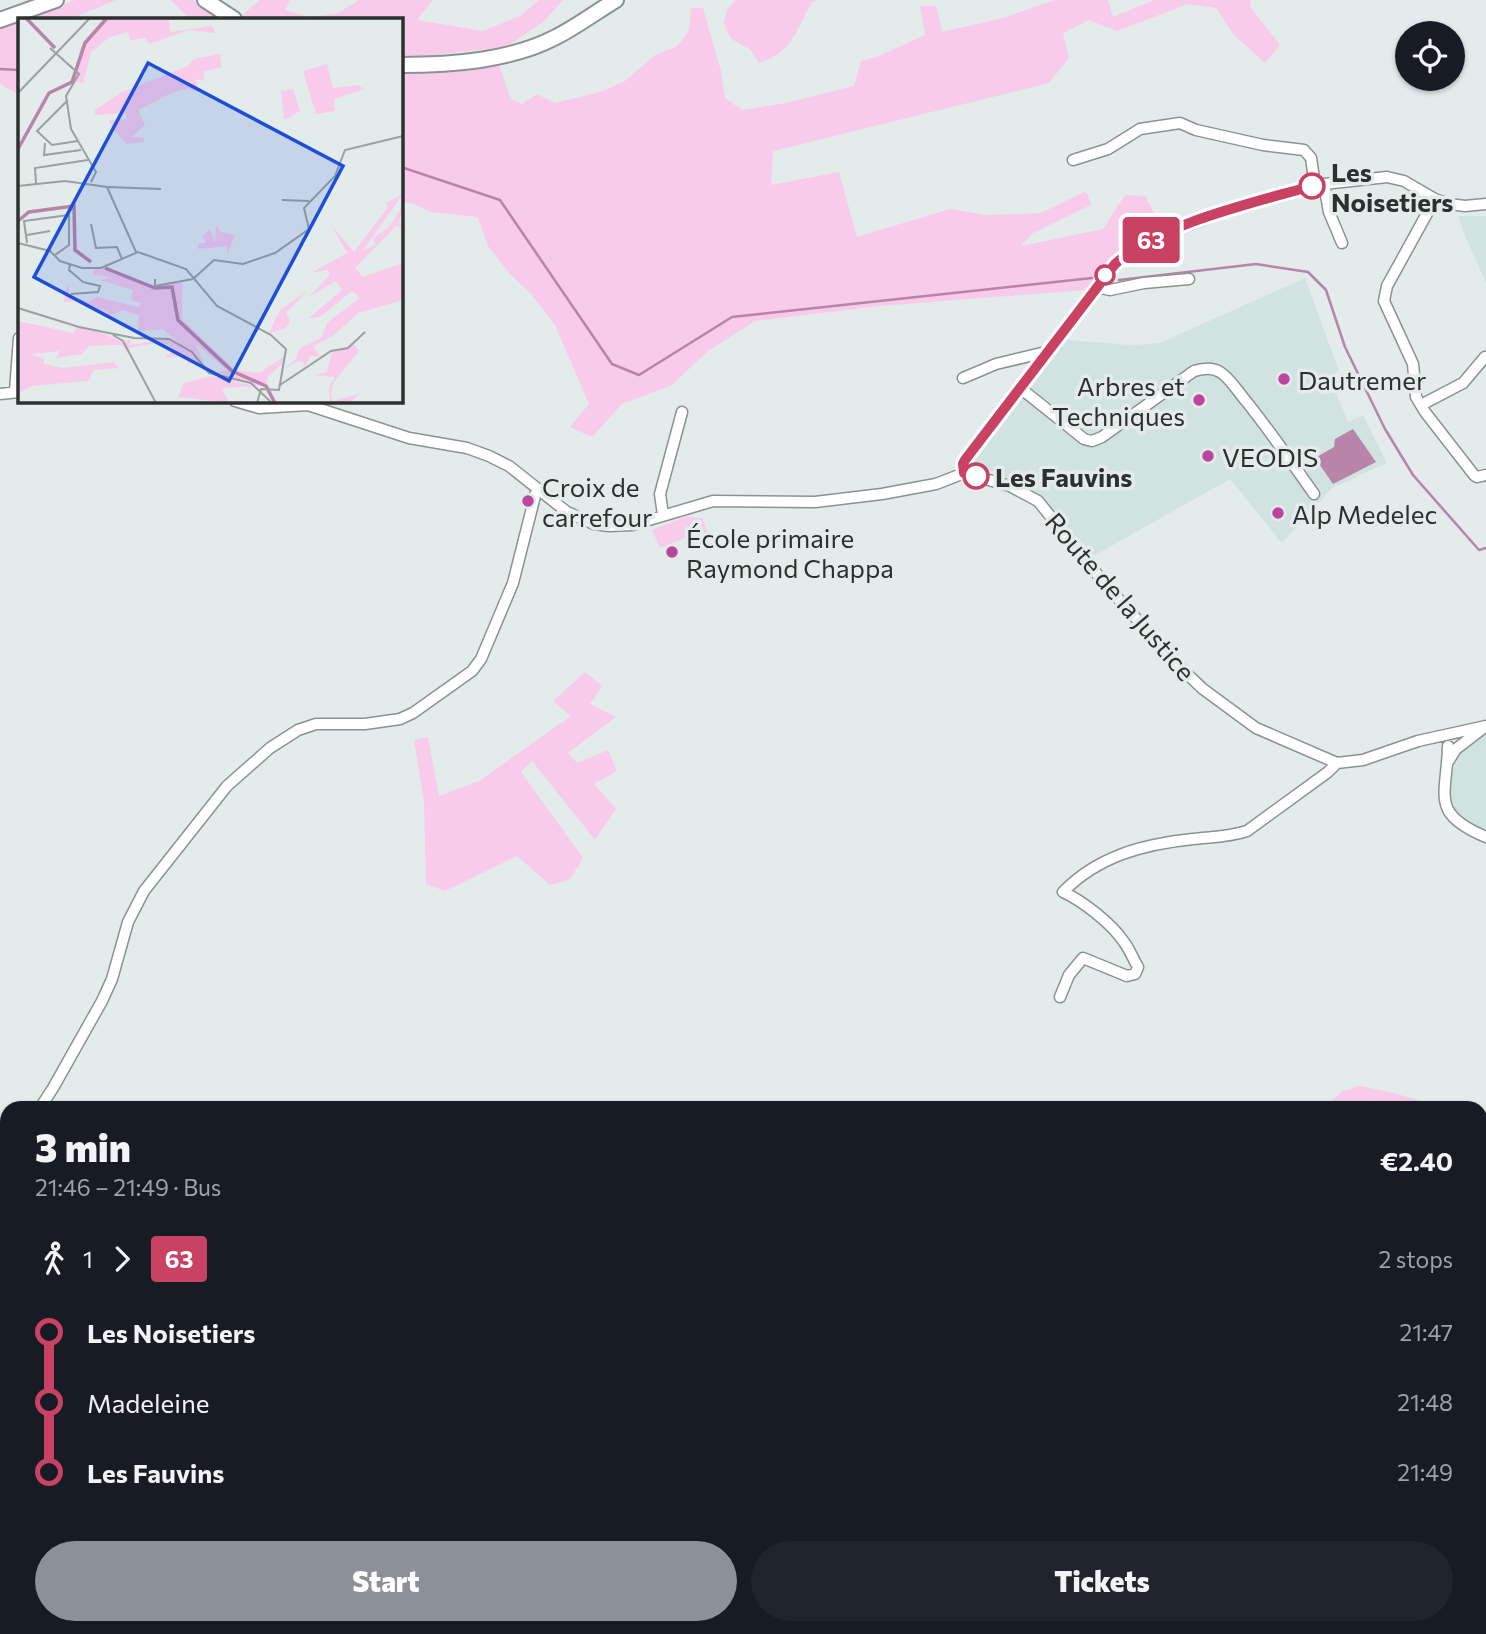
<!DOCTYPE html>
<html lang="en">
<head>
<meta charset="utf-8">
<style>
	:root { --surface:#171b24; --page:#20242c; --text:#f1f3f6; --muted:#9ea1a6; --accent:#8c9099 }
	body { margin:0; font-family:Commissioner,sans-serif; background:var(--page); color:var(--text); height:100vh; display:flex; flex-direction:column; font-size:26px; white-space:nowrap }
	* { box-sizing:border-box; margin:0 }
	p { font-size:23px; color:var(--muted) }
	.icon { flex:none; width:38px; height:38px; fill:none; stroke:currentColor; stroke-width:2; stroke-linecap:round; stroke-linejoin:round }
	.map { position:relative; flex:1; overflow:hidden }
	.drawer { position:absolute; left:0px; top:1101px; width:1488px; height:534px; display:flex; flex-direction:column; background:var(--surface); border-radius:21px 21px 0 0; box-shadow:0 2px 5px #0004 }
	.drawer>* { flex:none }
	.badge { padding:0 14px; border-radius:5px; font-size:24px; line-height:46px }
	.controls { position:absolute; left:1395px; top:21px; display:grid; gap:14px }
	.controls a { display:grid; place-items:center; width:70px; height:70px; border-radius:50%; background:var(--surface); box-shadow:0 2px 5px #0004; font-size:35px }
	.map>.badge { position:absolute; translate:-50% -50%; box-shadow:0 0 0 4px #fff }
	.legs { display:flex; align-items:center; gap:10px; height:77px; padding:0 35px; font-size:23px }
	.legs p { margin-inline-start:auto }
	.overview { display:flex; align-items:center; justify-content:space-between; height:119px; padding:0 35px }
	h1 { font-size:38px; font-weight:800; line-height:52px }
	.primary-button { display:flex; gap:14px; margin-top:auto; padding:14px 35px }
	.primary-button a { flex:1; height:80px; border-radius:42px; background:var(--accent); color:#fff; font-size:28px; font-weight:800; line-height:80px; text-align:center }
	.primary-button a+a { background:var(--page); color:var(--text) }
	ul { padding:0 35px; list-style:none }
	li { display:flex; align-items:center; gap:24px; height:70px; font-size:26px }
	li i { display:grid; place-items:center; width:10px; height:100%; margin:0 9px; background:currentColor }
	li i::after { content:''; width:18px; height:18px; margin:-9px; border:5px solid; border-radius:50%; background:var(--surface) }
	li p { margin-inline-start:auto }
	li:first-child i { background:linear-gradient(#0000 50%,currentColor 0) }
	li:last-child i { background:linear-gradient(currentColor 50%,#0000 0) }
	.map>svg:first-child { display:block }
	.built { fill:#d1e3e0 }
	.green { fill:#f7cbe9 }
	.water { fill:#b885a8 }
	.lines { fill:none; stroke-linecap:round; stroke-linejoin:round }
	.stream { stroke:#b885a8; stroke-width:2.5 }
	.street-casing { stroke:#8a9392; stroke-width:13 }
	.secondary-casing { stroke:#8a9392; stroke-width:18 }
	.street { stroke:#fff; stroke-width:10 }
	.secondary { stroke:#fff; stroke-width:14 }
	.line-1-casing { stroke:#fff; stroke-width:16 }
	.line-1 { stroke:#c94163; stroke-width:10 }
	.stop-1-dot { fill:#fff; stroke:#c94163; stroke-width:3.5 }
	.poi-dot { fill:#bb469e; stroke:#e3eceb; stroke-width:2.5 }
	.labels { text-anchor:middle; dominant-baseline:central; stroke-width:7; stroke-linejoin:round; paint-order:stroke }
	.stop-label { font-size:26px; font-weight:bold; fill:#2c302f; stroke:#e3eceb; text-anchor:start }
	.poi-label { font-size:26px; fill:#2c302f; stroke:#e3eceb; text-anchor:start }
	.street-label { font-size:26px; fill:#2c302f; stroke:#e3eceb }
	.inset-river { fill:none; stroke:#b885a8; stroke-width:3.5 }
	.inset-road { fill:none; stroke:#9aa1a0; stroke-width:2 }
	.view { fill:#1d4ed8; fill-opacity:0.15; stroke:#1d4ed8; stroke-width:3.5 }
	.inset-edge { fill:none; stroke:#2c302f; stroke-width:3.5 }
</style>
</head>
<body>
<div class="map">
<svg width="1486" height="1634" viewBox="0 0 1486 1634">
	<rect width="100%" height="100%" fill="#e3eceb"/>
	<path class="built" d="M1458,216h28v67l-20,-45z
		M1305,278l34,93 -9,7 18,44 15,-7 24,48 -55,25 -50,55 -52,-64 -147,83 -46,-67 -24,-15 -52,-21 85,-114 23,-5 63,5 28,-2z
		M1486,734v98l-22,-11 -8,-7 -8,-28 3,-13 11,-21z"/>
	<path class="green" d="M75,0h41l-46,19h-46z
		M171,0h22l29,19h-32z
		M260,0h30l-5,10 25,7 28,-4 21,-13h74l-16,20 66,11 37,-15 19,-16h24l-20,22 -37,25 -92,10h-13v-38h-152l-7,-4z
		M736,0h82l-6,2c-18,31 -17,48 -53,61l-9,-14 -19,-10 -7,-16 3,-13z
		M1054,0h54l5,17 41,-17h96l1,8 29,37 -15,18 -31,-28 -18,-27 -28,-4 -71,27 -28,-11 -26,13 6,25 -20,25 -276,68 -2,34 68,-13 18,65 93,-28 36,6 55,-2 45,-22 5,14 -58,28 -12,13 82,-17 22,-34 20,1 18,34c-38,14 -52,29 -76,60l-208,16 -124,15 -47,30 -36,34 -50,19 -30,33 -22,-10 19,-23 -34,-79 -23,-30 -22,-21 -22,-28 -10,-29 -47,-5 -20,-9 -10,-2v-131l97,-8 13,37 11,5 15,-10 18,9 45,-11 25,-11 30,-26 23,-9 11,-16 2,-22h12l18,63 4,27 17,12 44,-7 68,-17 7,-25 18,-5 46,-21 -5,-29h16l6,26 61,-14z
		M19,21v74l-19,-11v-55z
		M685,517l17,1 6,15 -9,12 -4,-11 -35,14 -8,-18z
		M585,672l17,14 -12,18 26,13 -48,36 9,10 31,-13 9,21 -23,13 22,25 -21,31 -63,-79 -11,11 62,86 -13,21 -20,6 -33,-29 -72,35 -19,-7 -2,-82 -10,-62 14,-3 11,59 40,-15 92,-65 -18,-15z
		M1360,1086l34,7 49,15h-120l20,-17z
		M1486,1251v188l-5,6 -1,-190z
		M1107,1628h229l-4,6h-224z"/>
	<path class="water" d="M1353,429l23,33 -43,22 -18,-26 19,-11 1,-8z"/>
	<g class="lines">
		<path class="stream" d="M0,69l19,1
			M401,167l99,33 112,164 27,11 93,-58 360,-39
			M1119,280l137,-16 52,8 18,18 19,57 40,82 28,46 66,75 7,-2"/>
		<g class="street-casing">
			<path id="street" d="M1073,160l35,-11 32,-20 40,-6 16,7 67,15 41,5 7,8 4,28
				M1324,184l5,28 13,31
				M1435,199l-48,87 -3,15 29,63 3,33 9,15 49,63 3,2 9,-2
				M1096,287l14,3 34,-7 45,-4
				M963,378l33,-14 50,-12
				M1019,387l65,52 8,2 10,-4 92,-66c9,-2 17,-4 26,1 10,6 18,20 26,29 24,30 46,62 68,93
				M15,391l4,-53
				M0,394l19,-2
				M235,401l24,7 49,-3 101,33 58,10 22,8 20,10 58,46 27,12 15,2 23,-1 81,-24 102,1 67,-8 54,-10 28,-11
				M1421,405l42,-22 22,-26
				M964,473l-1,-9 2,-4 140,-185 19,-19 28,-17 79,-30 93,-25 63,-7 17,4 31,18 14,5 16,2 21,-2
				M964,473l46,13 28,15 67,83 78,86 20,19 53,39 81,35 26,-3 55,-19 68,-15
				M663,515l-3,-21 22,-82
				M1448,746c-1,50 -19,67 38,91
				M1448,762l8,-13 26,-20
				M1060,997l9,-22 14,-17 44,18 8,-2 3,-7c-5,-8 -8,-17 -14,-25 -12,-18 -41,-41 -61,-50 35,-36 81,-48 130,-53 18,-2 36,-2 54,-8l81,-59 9,-9
				M40,1108l13,-20 49,-87 10,-22 16,-57 16,-31 83,-105 43,-38 28,-18 18,-6h49l35,-5 13,-6 59,-42 9,-12 32,-76 24,-95
				M29,1628l1,6"/>
		</g>
		<g class="secondary-casing">
			<path id="secondary" d="M205,0l29,19
				M0,20l56,-20
				M401,65c50,0 109,-4 155,-28 20,-10 40,-25 60,-37"/>
		</g>
		<use href="#street" class="street"/>
		<use href="#secondary" class="secondary"/>
	</g>
	<g class="lines">
		<g class="line-1-casing">
			<path id="line-1" d="M976,476l-12,-3 -1,-9 2,-4 150,-196c47,-41 137,-61 197,-78"/>
		</g>
		<use href="#line-1" class="line-1"/>
	</g>
	<g class="stop-1-dot">
		<circle cx="1312" cy="186" r="12"/>
		<circle cx="1105" cy="275" r="9"/>
		<circle cx="976" cy="476" r="12"/>
	</g>
	<g class="poi-dot">
		<circle cx="1284" cy="379" r="7"/>
		<circle cx="1199" cy="400" r="7"/>
		<circle cx="1208" cy="456" r="7"/>
		<circle cx="528" cy="501" r="7"/>
		<circle cx="1278" cy="513" r="7"/>
		<circle cx="672" cy="552" r="7"/>
	</g>
	<g class="labels">
		<g class="stop-label">
			<text x="1331" y="171">Les<tspan x="1331" dy="30">Noisetiers</tspan></text>
			<text x="995" y="476">Les Fauvins</text>
		</g>
		<g class="poi-label">
			<text x="1298" y="379">Dautremer</text>
			<text x="1185" y="385" text-anchor="end">Arbres et<tspan x="1185" dy="30">Techniques</tspan></text>
			<text x="1222" y="456">VEODIS</text>
			<text x="542" y="486">Croix de<tspan x="542" dy="30">carrefour</tspan></text>
			<text x="1292" y="513">Alp Medelec</text>
			<text x="686" y="537">École primaire<tspan x="686" dy="30">Raymond Chappa</tspan></text>
		</g>
		<g class="street-label">
			<text transform="translate(1121 596) rotate(49)">Route de la Justice</text>
		</g>
	</g>
	<g transform="translate(18 18)">
		<rect width="385" height="385" fill="#e3eceb"/>
		<path d="M86,0h85l-20,2 1,12 42,-6 4,7 -28,-3 -38,14 -5,-6 -15,2 -2,-8 -18,5 -19,15 -8,31 -11,-2 9,-34zM202,36l2,13 -18,4v10l-9,-2 3,9 -4,4 -5,-4 -16,4 -35,18 7,15 -14,12 13,1v4l-17,2 -15,-16 -3,-8 18,-1 -1,-6 -31,2v-5l27,-18 66,-26 6,-7zM309,46l6,24 25,-3 6,4 -30,10 1,12 -19,3 -13,-43zM275,71l7,22 -16,9 -3,-29zM385,176l-40,56 13,-5 -3,-7 17,-12 13,-21 -4,18 4,4 -7,-1 -41,42 8,9 40,-14v37l-45,13 -25,23 -20,10 7,11 -9,-1 -7,12 -1,-6 -6,-1 -14,9 13,-11 4,-11 21,-10 7,-16 32,-24 -8,-7 -32,26 -11,1 33,-28 -6,-9 -27,16 21,-22 -3,-5 -16,3 36,-20 -15,-27 22,26 34,-45 -2,-4zM198,208l5,6 14,3 -8,20v-9l-29,3v-5l9,-2 -5,-5 8,-8 5,14zM89,249l46,19 29,-4v37l53,51 24,3 26,-17 -3,8 -14,12 -2,11 -8,-1 -45,-13 14,-3 -32,-27 12,27 -44,-41 -25,2 1,-16 -16,-5 -14,6 -2,-5 -22,-4 -1,-6 -21,1 5,-18 2,11 18,7 9,-5 41,10 3,-4 -10,-3 2,-10 -33,-10 11,-3 -18,-2v-5zM289,273l-21,22 4,8 -4,7 -17,5 11,-23zM0,303l55,12 3,-6 24,5 24,11 6,-4v6l36,-6 19,9 14,14 -13,2 6,-4 -6,-4 -21,1 10,-8 -13,-7 -34,6v6l-6,-9h-9l-24,1 -7,8 -26,4 4,-7 -28,3 12,5v5l19,4 51,-6 5,6 -25,2 -6,11 -55,5 -15,7zM334,324l7,9 -26,32 -2,13 2,5 26,-7 -10,9h-19l-1,-16 6,-10 -20,-2 12,-3 5,-21 11,-1zM194,358l42,10 -32,2 7,15 -51,-6 6,-14z" fill="#f7cbe9"/>
		<path class="inset-river" d="M8,0l29,30M0,131l31,-56 23,-11 13,-39 22,-25M0,203l11,-9 45,-6 1,44 16,12M87,250l50,20 17,-1 6,33 54,51 34,15 9,17"/>
		<path class="inset-road" d="M32,30l29,26 -13,22 5,33 25,43 -5,10M0,75l72,-75M50,82l-31,31 15,14 26,-4M27,125l-1,12 37,-5M18,165l-1,-15 53,-8M0,168l47,-5 42,6 29,65M90,169l53,2M264,182l27,1M73,206l5,24 21,-1 5,12M9,217l23,-4M0,225l32,8 10,10 22,7h19l37,-16 48,17 31,37 54,29 15,14 -7,41 -18,-1 -4,14M9,225l-3,-22 45,-6v30l-14,10M52,247l-1,5 14,12 17,4 -2,6 -27,2M137,261v7l38,-7M175,261l21,-19 29,4 32,-11 34,-24 -5,-21 31,-32 10,-26 58,-14M0,290l61,19 55,11 35,1 23,13 17,21 42,10 21,20M95,317l10,6 33,62M262,367l51,-34 17,-3 17,-16"/>
		<path class="view" d="M130,45l195,103 -114,215 -195,-104z"/>
		<rect width="385" height="385" class="inset-edge"/>
	</g>
</svg>
<div class="controls">
<a><svg class="icon" aria-label="locate" viewBox="0 0 24 24"><circle cx="12" cy="12" r="6"/><path d="M12 2v4M12 18v4M2 12h4M18 12h4"/></svg></a>
</div>
<b class="badge" style="left:1151px;top:240px;background:#c94163;color:#fff">63</b>
<section class="drawer">
<div class="overview"><div><h1>3 min</h1><p>21:46 – 21:49 · Bus</p></div><b>€2.40</b></div>
<div class="legs"><svg class="icon" aria-label="walk" viewBox="0 0 24 24"><circle cx="13" cy="4" r="2"/><path d="M13 8l-2 6 4 7M11 14l-3 7M7 12l3-4h3l4 4"/></svg>1<svg class="icon" aria-label="forward" viewBox="0 0 24 24"><path d="M9 5l7 7-7 7"/></svg><b class="badge" style="background:#c94163;color:#fff">63</b><p>2 stops</p></div>
<ul>
<li><i style="color:#c94163"></i><b>Les Noisetiers</b><p>21:47</p></li>
<li><i style="color:#c94163"></i><span>Madeleine</span><p>21:48</p></li>
<li><i style="color:#c94163"></i><b>Les Fauvins</b><p>21:49</p></li>
</ul>
<div class="primary-button"><a>Start</a><a>Tickets</a></div>
</section>
</div>
</body>
</html>
